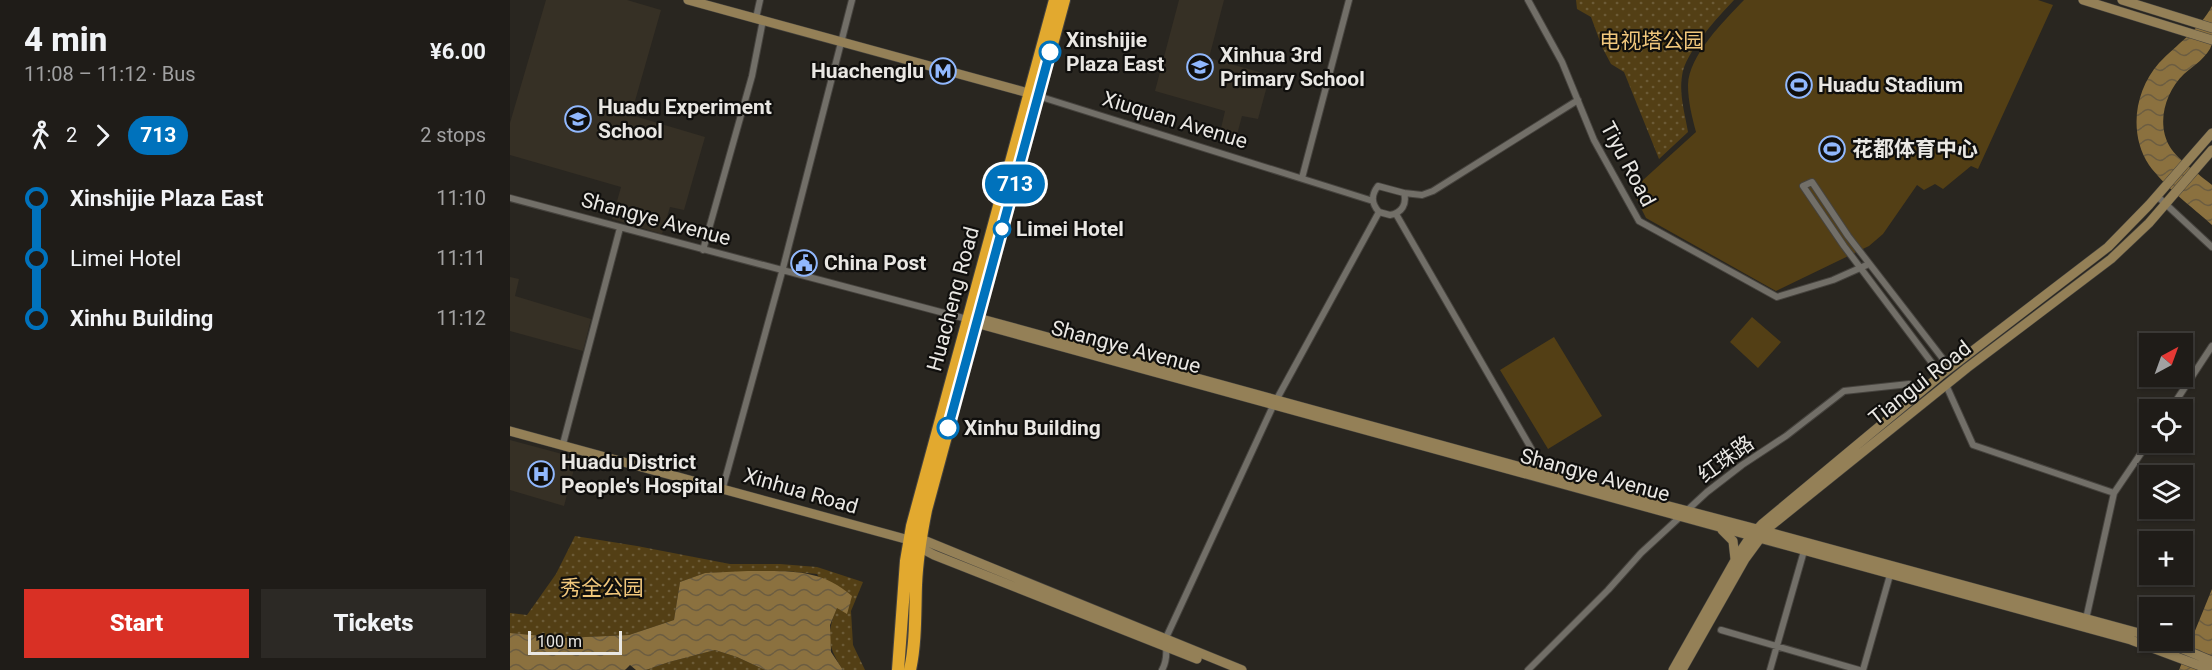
<!DOCTYPE html>
<html lang="en">
<head>
<meta charset="utf-8">
<style>
	:root { --surface:#1f1c18; --page:#2c2925; --text:#f1f3f6; --muted:#a1a1a2; --line:#3c3a37; --accent:#d93025 }
	body { margin:0; font-family:Roboto,"Noto Sans SC",sans-serif; background:var(--page); color:var(--text); height:100vh; display:flex; flex-direction:column; font-size:22px; white-space:nowrap }
	* { box-sizing:border-box; margin:0 }
	p { font-size:20px; color:var(--muted) }
	.icon { flex:none; width:33px; height:33px; fill:none; stroke:currentColor; stroke-width:2; stroke-linecap:round; stroke-linejoin:round }
	.map { position:relative; flex:1; overflow:hidden }
	.sheet { display:flex; flex-direction:column; background:var(--surface); width:510px }
	.sheet>* { flex:none }
	.badge { padding:0 12px; border-radius:20px; font-size:21px; line-height:39px }
	.needle { width:39px; rotate:41deg }
	.controls { position:absolute; left:1629px; top:333px; display:grid; gap:12px }
	.controls a { display:grid; place-items:center; width:54px; height:54px; border-radius:0px; background:var(--surface); box-shadow:0 2px 4px #0004,0 0 0 2px var(--line); font-size:30px }
	.scale { position:absolute; left:18px; bottom:15px; width:94px; box-sizing:border-box; padding-left:6px; border:3px solid #e9e7e3; border-top:0; font-size:16px; line-height:21px; white-space:nowrap; color:#e9e7e3; -webkit-text-stroke:4px #100f0d; paint-order:stroke }
	.map>.badge { position:absolute; translate:-50% -50%; box-shadow:0 0 0 3px #fff }
	.legs { display:flex; align-items:center; gap:9px; height:66px; padding:0 24px; font-size:20px }
	.legs p { margin-inline-start:auto }
	.overview { display:flex; align-items:center; justify-content:space-between; height:102px; padding:0 24px }
	h1 { font-size:33px; font-weight:800; line-height:45px }
	.cta { display:flex; gap:12px; margin-top:auto; padding:12px 24px }
	.cta a { flex:1; height:69px; border-radius:0px; background:var(--accent); color:#fff; font-size:24px; font-weight:800; line-height:69px; text-align:center }
	.cta a+a { background:var(--page); color:var(--text) }
	ul { padding:0 24px; list-style:none }
	li { display:flex; align-items:center; gap:21px; height:60px; font-size:22px }
	li i { display:grid; place-items:center; width:9px; height:100%; margin:0 8px; background:currentColor }
	li i::after { content:''; width:15px; height:15px; margin:-8px; border:4px solid; border-radius:50%; background:var(--surface) }
	li p { margin-inline-start:auto }
	li:first-child i { background:linear-gradient(#0000 50%,currentColor 0) }
	li:last-child i { background:linear-gradient(currentColor 50%,#0000 0) }
	main { display:flex; flex:1; min-height:0 }
	.map>svg:first-child { display:block }
	.built { fill:#363025 }
	.green { fill:#533f15 }
	.park { fill:url(#park-dots) }
	.water { fill:url(#water-waves) }
	.lines { fill:none; stroke-linecap:round; stroke-linejoin:round }
	.street-casing { stroke:#46433e; stroke-width:8 }
	.secondary-casing { stroke:#46433e; stroke-width:10 }
	.highway-casing { stroke:#46433e; stroke-width:14 }
	.street { stroke:#726f68; stroke-width:6 }
	.secondary { stroke:#948057; stroke-width:9 }
	.highway { stroke:#e2a92f; stroke-width:12 }
	.line-1-casing { stroke:#fff; stroke-width:14 }
	.line-1 { stroke:#0072bc; stroke-width:9 }
	.stop-1-dot { fill:#fff; stroke:#0072bc; stroke-width:3 }
	.labels { text-anchor:middle; dominant-baseline:central; stroke-width:4.5; stroke-linejoin:round; paint-order:stroke }
	.stop-label { font-size:21px; font-weight:bold; fill:#e9e7e3; stroke:#100f0d; text-anchor:start }
	.park-label { font-size:21px; fill:#f1c77c; stroke:#100f0d }
	.poi-label { font-size:21px; font-weight:bold; fill:#e9e7e3; stroke:#100f0d; text-anchor:start }
	.street-label { font-size:21px; fill:#e9e7e3; stroke:#100f0d }
</style>
</head>
<body>
<main>
<section class="sheet">
<div class="overview"><div><h1>4 min</h1><p>11:08 – 11:12 · Bus</p></div><b>¥6.00</b></div>
<div class="legs"><svg class="icon" aria-label="walk" viewBox="0 0 24 24"><circle cx="13" cy="4" r="2"/><path d="M13 8l-2 6 4 7M11 14l-3 7M7 12l3-4h3l4 4"/></svg>2<svg class="icon" aria-label="forward" viewBox="0 0 24 24"><path d="M9 5l7 7-7 7"/></svg><b class="badge" style="background:#0072bc;color:#fff">713</b><p>2 stops</p></div>
<ul>
<li><i style="color:#0072bc"></i><b>Xinshijie Plaza East</b><p>11:10</p></li>
<li><i style="color:#0072bc"></i><span>Limei Hotel</span><p>11:11</p></li>
<li><i style="color:#0072bc"></i><b>Xinhu Building</b><p>11:12</p></li>
</ul>
<div class="cta"><a>Start</a><a>Tickets</a></div>
</section>
<div class="map">
<svg width="1702" height="670" viewBox="0 0 1702 670">
	<defs>
		<pattern id="park-dots" width="8" height="8" patternUnits="userSpaceOnUse" patternTransform="scale(1.5)"><rect width="8" height="8" fill="#533f15"/><path d="M2 2h.1M6 6h.1" fill="none" stroke="#6c5b37" stroke-width="1.8" stroke-linecap="round"/></pattern>
		<pattern id="water-waves" width="16" height="10" patternUnits="userSpaceOnUse" patternTransform="scale(1.5)"><rect width="16" height="10" fill="#8b713f"/><path d="M0 5q4-4 8 0t8 0" fill="none" stroke="#6c5d41"/></pattern>
	</defs>
	<rect width="100%" height="100%" fill="#292620"/>
	<path class="built" d="M36,0h81l34,10 -30,105 74,22 -21,73 -14,-3 -8,27 -50,-15 9,-32 -111,-32v-32z
		M669,0h45l-15,58 61,17 -12,44 -16,-3 -7,26 -16,-5 6,-26 -70,-20z
		M0,277l9,2 -4,17 76,23 -8,32 -73,-20z
		M0,440l67,18 -13,48 -54,-16z"/>
	<path class="green" d="M1234,0h294l15,5 -75,164 -7,-3 -28,23 -8,-5 -11,6 -7,-5 -34,49 -14,12 -93,45 -130,-73 -14,-28 64,-58c-4,-15 -8,-31 -8,-47 1,-30 36,-64 56,-85z
		M1242,317l29,25 -23,26 -28,-26z
		M1044,337l48,79 -54,33 -48,-79z"/>
	<path class="park" d="M1066,0h158c-16,17 -49,52 -52,76 -3,18 3,38 6,56l-29,27 -35,-87 -13,-8 -9,-17 -11,-30 -14,-8z
		M65,536l62,10 93,18h50l37,3 46,15 -12,29 2,34 12,25h-22c-16,-24 -17,-35 -6,-63l-20,-33 -31,-3 -81,2 -25,9 -6,38 -45,15 -65,3 -54,-5v-20l17,2 29,-41z
		M205,650l22,7 28,13h-119l23,-8z"/>
	<path class="water" d="M1702,6c0,11 0,27 0,38 -4,13 -19,22 -28,30 -19,18 -28,50 -14,73 8,13 30,28 42,38v40c-20,-18 -48,-39 -63,-60 -21,-32 -14,-75 10,-102 17,-18 41,-34 53,-57z
		M238,571c39,0 73,-3 104,25l-5,18 -10,-6 -7,17 1,27 12,18h-78l-28,-13 -22,-7 -46,12 -23,8h-10l-6,-5 -5,5h-115v-37l54,5 65,-3 45,-15 6,-38 25,-9z
		M1702,589v69l-6,12h-27z"/>
	<g class="lines">
		<g class="street-casing">
			<path id="street" d="M1018,0l34,62 32,78 45,81 138,76 56,-17 36,-16
				M246,18l4,-18
				M528,96l335,105
				M792,178l47,-178
				M868,186l26,7c3,11 -2,20 -14,22l-11,-3c-8,-9 -8,-17 -1,-26z
				M894,193l18,2 11,-4 145,-91
				M1647,196l55,51
				M0,198l457,121
				M886,214l151,262
				M193,250l49,-174 11,-56
				M1431,375l-97,-129 -41,-60 9,-4 36,54 102,132
				M1436,385l27,60 141,48
				M1660,410l42,-64
				M53,444l57,-216
				M213,487l59,-215 70,-272
				M1576,619l28,-126 36,-53
				M1211,630l138,40
				M652,670c5,-9 5,-20 3,-30l108,-234 106,-194
				M1018,670l80,-80 33,-37 66,-61 35,-27 44,-29 58,-45 65,-7 14,6
				M1260,670l34,-119
				M1353,670l27,-95"/>
		</g>
		<g class="secondary-casing">
			<path id="secondary" d="M178,0l348,95
				M1573,0l129,40
				M1612,0l90,28
				M463,319l5,-1 568,156 211,55 393,107
				M462,322l1159,318 80,30
				M0,431l399,109 12,-1 321,131
				M1212,530l11,11 2,18
				M405,545l19,10 263,104
				M1651,640l51,21
				M1163,670l65,-115 12,-18 12,-13 179,-149 167,-128 41,-42 63,-72
				M1172,670l63,-111 22,-30 200,-161 144,-109 38,-36 63,-73"/>
		</g>
		<g class="highway-casing">
			<path id="highway" d="M388,670l8,-109 6,-35 143,-526
				M400,670c6,-28 5,-56 6,-85 1,-25 5,-50 10,-75l138,-510"/>
		</g>
		<use href="#street" class="street"/>
		<use href="#secondary" class="secondary"/>
		<use href="#highway" class="highway"/>
	</g>
	<g class="lines">
		<g class="line-1-casing">
			<path id="line-1" d="M438,428l102,-376"/>
		</g>
		<use href="#line-1" class="line-1"/>
	</g>
	<defs>
		<g id="school-ring" transform="scale(1.35)"><circle r="9.5" fill="#100f0d" stroke="#91b8fd" stroke-width="1.5"/><path d="M0-5L7-2L0 1L-7-2ZM-4 1L0 2.5L4 1V4Q0 6-4 4Z" fill="#91b8fd"/></g>
		<g id="metro-ring" transform="scale(1.35)"><circle r="9.5" fill="#100f0d" stroke="#91b8fd" stroke-width="1.5"/><path d="M-5.5 5V-5H-3L0 0L3-5H5.5V5H3V-.5L0 4L-3-.5V5Z" fill="#91b8fd"/></g>
		<g id="stadium-ring" transform="scale(1.35)"><circle r="9.5" fill="#100f0d" stroke="#91b8fd" stroke-width="1.5"/><path d="M0-5a6.5 5 0 1 0 0 10a6.5 5 0 1 0 0-10ZM-3.5-1.8h7v3.6h-7Z" fill="#91b8fd"/></g>
		<g id="civic-ring" transform="scale(1.35)"><circle r="9.5" fill="#100f0d" stroke="#91b8fd" stroke-width="1.5"/><path d="M-.6-6.5H3V-4.5H.6V-3L4-1V1h2V6H-6V1h2V-1L-.6-3ZM-1.2 2.5V6h2.4V2.5Z" fill="#91b8fd"/></g>
		<g id="hospital-ring" transform="scale(1.35)"><circle r="9.5" fill="#100f0d" stroke="#91b8fd" stroke-width="1.5"/><path d="M-5-5h3v3.5h4V-5h3V5h-3V1.5h-4V5h-3Z" fill="#91b8fd"/></g>
	</defs>
	<g fill-rule="evenodd">
		<use href="#school-ring" x="690" y="67"/>
		<use href="#metro-ring" x="433" y="71"/>
		<use href="#stadium-ring" x="1289" y="85"/>
		<use href="#school-ring" x="68" y="119"/>
		<use href="#stadium-ring" x="1322" y="149"/>
		<use href="#civic-ring" x="294" y="263"/>
		<use href="#hospital-ring" x="31" y="474"/>
	</g>
	<g class="stop-1-dot">
		<circle cx="540" cy="52" r="10"/>
		<circle cx="492" cy="229" r="8"/>
		<circle cx="438" cy="428" r="10"/>
	</g>
	<g class="labels">
		<g class="stop-label">
			<text x="556" y="40">Xinshijie<tspan x="556" dy="24">Plaza East</tspan></text>
			<text x="506" y="229">Limei Hotel</text>
			<text x="454" y="428">Xinhu Building</text>
		</g>
		<g class="park-label">
			<text x="1142" y="41">电视塔公园</text>
			<text x="92" y="588">秀全公园</text>
		</g>
		<g class="poi-label">
			<text x="710" y="55">Xinhua 3rd<tspan x="710" dy="24">Primary School</tspan></text>
			<text x="414" y="71" text-anchor="end">Huachenglu</text>
			<text x="1308" y="85">Huadu Stadium</text>
			<text x="88" y="107">Huadu Experiment<tspan x="88" dy="24">School</tspan></text>
			<text x="1342" y="149">花都体育中心</text>
			<text x="314" y="263">China Post</text>
			<text x="51" y="462">Huadu District<tspan x="51" dy="24">People's Hospital</tspan></text>
		</g>
		<g class="street-label">
			<text transform="translate(665 120) rotate(17)">Xiuquan Avenue</text>
			<text transform="translate(1118 164) rotate(62)">Tiyu Road</text>
			<text transform="translate(146 219) rotate(15)">Shangye Avenue</text>
			<text transform="translate(443 299) rotate(-75)">Huacheng Road</text>
			<text transform="translate(616 347) rotate(15)">Shangye Avenue</text>
			<text transform="translate(1410 383) rotate(-38)">Tiangui Road</text>
			<text transform="translate(1216 459) rotate(-36)">红珠路</text>
			<text transform="translate(1085 475) rotate(15)">Shangye Avenue</text>
			<text transform="translate(291 491) rotate(16)">Xinhua Road</text>
		</g>
	</g>
</svg>
<div class="controls">
<a><svg class="needle" viewBox="-14 -14 28 28"><path d="M0-13l5 13h-10z" fill="#e53935"/><path d="M0 13l5-13h-10z" fill="#a1a1a2"/></svg></a>
<a><svg class="icon" aria-label="locate" viewBox="0 0 24 24"><circle cx="12" cy="12" r="6"/><path d="M12 2v4M12 18v4M2 12h4M18 12h4"/></svg></a>
<a><svg class="icon" aria-label="layers" viewBox="0 0 24 24"><path d="M12 4l9 5-9 5-9-5zM3 14l9 5 9-5"/></svg></a>
<a>+</a>
<a>−</a>
</div>
<div class="scale">100 m</div>
<b class="badge" style="left:505px;top:184px;background:#0072bc;color:#fff">713</b>
</div>
</main>
</body>
</html>
